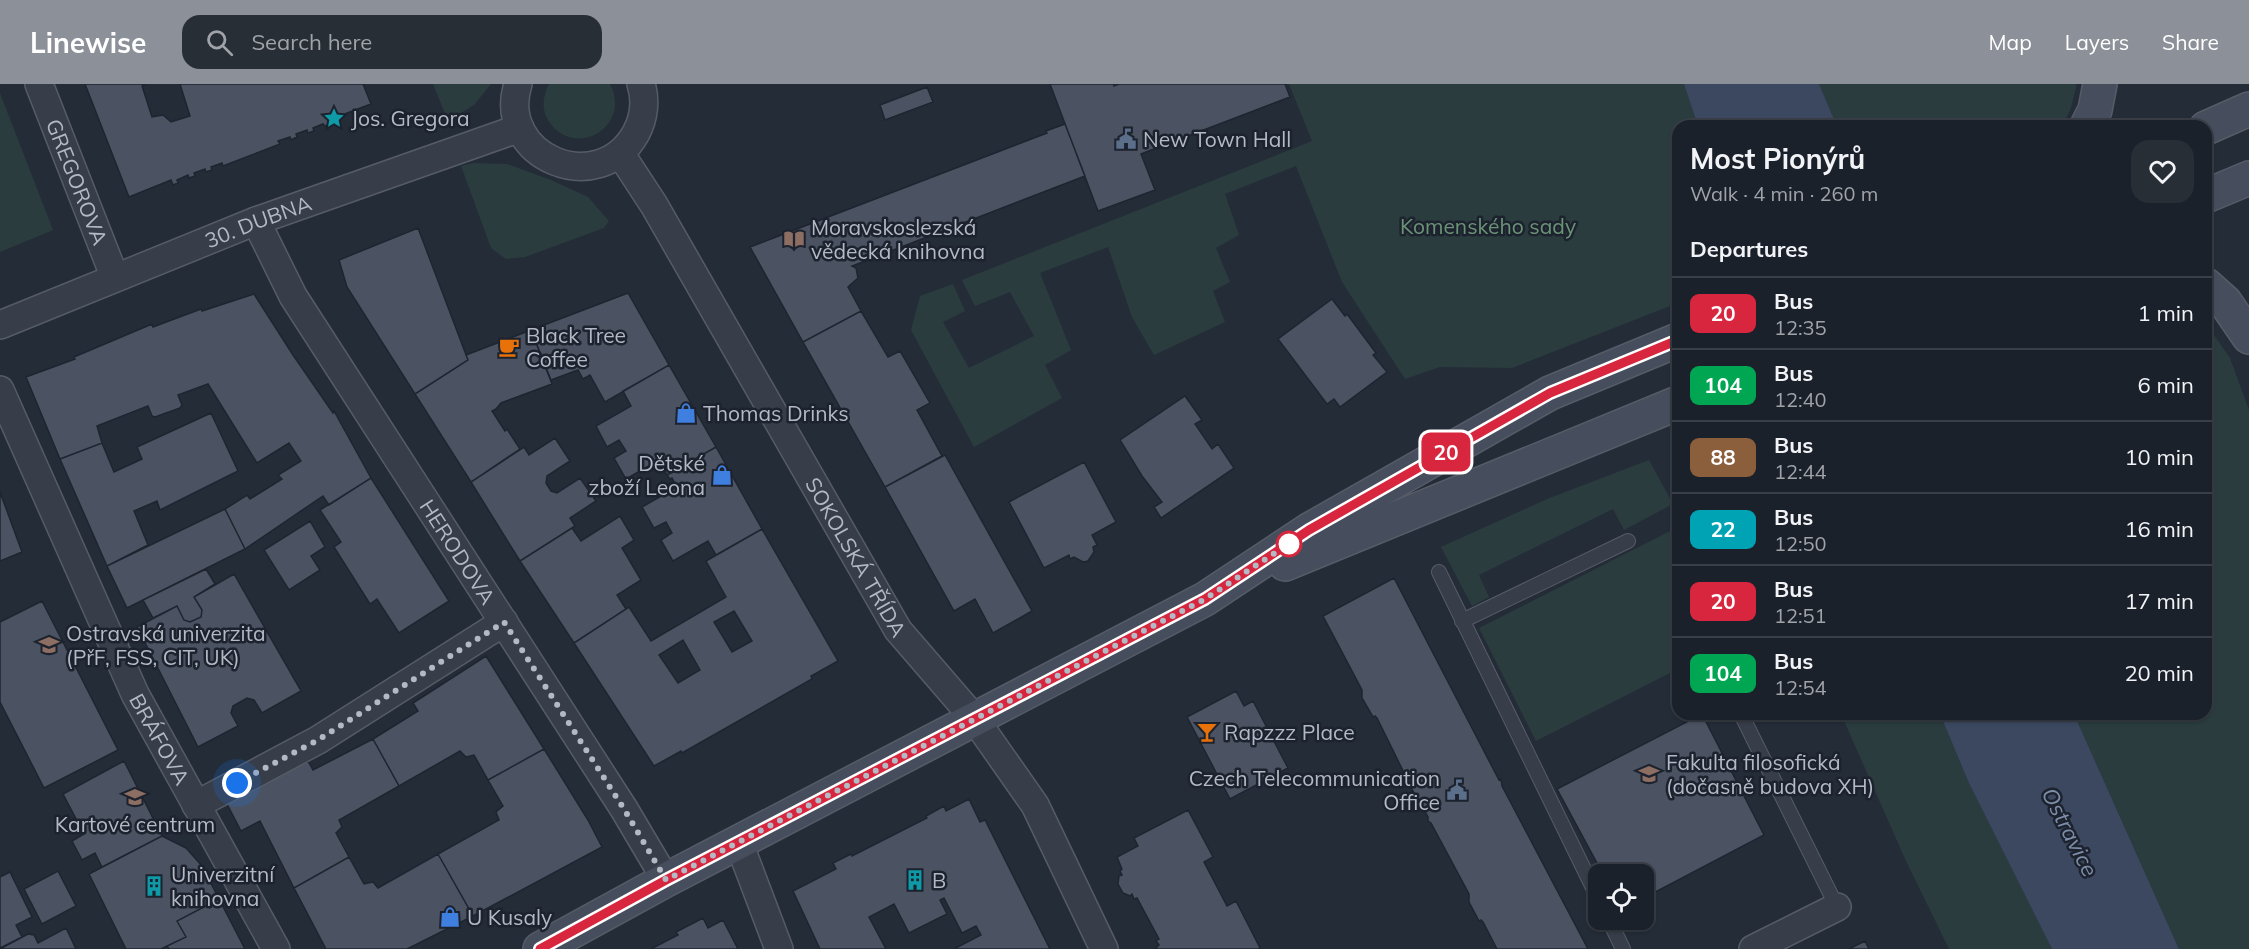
<!DOCTYPE html>
<html lang="en">
<head>
<meta charset="utf-8">
<style>
	:root { --surface:#1b212a; --page:#282e36; --text:#f1f3f6; --muted:#a0a3a8; --line:#393e47; --accent:#8c9099 }
	body { margin:0; font-family:Mulish,sans-serif; background:var(--page); color:var(--text); height:100vh; display:flex; flex-direction:column; font-size:22px; white-space:nowrap }
	* { box-sizing:border-box; margin:0 }
	p { font-size:20px; color:var(--muted) }
	.icon { flex:none; width:33px; height:33px; fill:none; stroke:currentColor; stroke-width:2; stroke-linecap:round; stroke-linejoin:round }
	.map { position:relative; flex:1; overflow:hidden }
	.panel { position:absolute; left:1672px; top:36px; width:540px; height:600px; display:flex; flex-direction:column; background:var(--surface); border-radius:18px; box-shadow:0 2px 4px #0004,0 0 0 2px var(--line) }
	.panel>* { flex:none }
	.badge { padding:0 12px; border-radius:9px; font-size:21px; line-height:39px }
	.fabs { position:absolute; left:1588px; top:780px; display:grid; gap:12px }
	.fabs a { display:grid; place-items:center; width:66px; height:66px; border-radius:12px; background:var(--surface); box-shadow:0 2px 4px #0004,0 0 0 2px var(--line); font-size:30px }
	.you { position:absolute; width:30px; height:30px; margin:-15px; border:4px solid #fff; border-radius:50%; background:#1a73e8; box-shadow:0 0 0 9px #1a73e833 }
	.map>.badge { position:absolute; translate:-50% -50%; box-shadow:0 0 0 3px #fff }
	h2 { padding:0 18px; font-size:22px; line-height:54px }
	.round { display:grid; place-items:center; flex:none; width:63px; height:63px; border-radius:18px; background:var(--page) }
	.summary { display:flex; align-items:center; justify-content:space-between; height:102px; padding:0 18px }
	h1 { font-size:28px; font-weight:700; line-height:45px }
	ul { padding:0; list-style:none }
	li { display:flex; align-items:center; gap:18px; height:72px; padding:0 18px; border-top:2px solid var(--line) }
	li div { flex:1 }
	li b { display:block; font-size:22px }
	li em { font-style:normal }
	li .badge { min-width:66px; font-weight:700; text-align:center }
	header { display:flex; align-items:center; gap:36px; box-sizing:border-box; height:84px; padding:0 30px; background:var(--accent); color:#fff }
	header strong { font-size:28px }
	nav { display:flex; gap:33px; margin-inline-start:auto; font-size:21px }
	.search { width:420px; height:54px; background:var(--page); display:flex; align-items:center; gap:15px; box-sizing:border-box; padding:0 21px; border-radius:18px; color:var(--muted); font-size:22px }
	.map>svg:first-child { display:block }
	.green { fill:#2a3c3e }
	.water { fill:#3b4860 }
	.building { fill:#4b5362; stroke:#1f2530; stroke-width:1.5; fill-rule:evenodd }
	.lines { fill:none; stroke-linecap:round; stroke-linejoin:round }
	.lane-casing { stroke:#565c67; stroke-width:16 }
	.street-casing { stroke:#565c67; stroke-width:30 }
	.secondary-casing { stroke:#565c67; stroke-width:36 }
	.lane { stroke:#383e49; stroke-width:14 }
	.street { stroke:#383e49; stroke-width:27 }
	.secondary { stroke:#464d5c; stroke-width:33 }
	.line-casing { stroke:#fff; stroke-width:14 }
	.line { stroke:#d7263d; stroke-width:9 }
	.walk { stroke:#b3b9c5; stroke-width:6; stroke-dasharray:0 10.8 }
	.stop-dot { fill:#fff; stroke:#d7263d; stroke-width:3 }
	.labels { text-anchor:middle; dominant-baseline:central; stroke-width:5; stroke-linejoin:round; paint-order:stroke }
	.poi-label { font-size:21px; fill:#b3b9c5; stroke:#1d232e; text-anchor:start }
	.street-label { font-size:21px; fill:#b3b9c5; stroke:#1d232e }
	.park-label { font-size:21px; fill:#6c9378; stroke:#1d232e }
	.water-label { font-size:22px; font-style:italic; fill:#7d8eaa; stroke:#1d232e }
</style>
</head>
<body>
<header>
<strong>Linewise</strong>
<div class="search"><svg class="icon" aria-label="search" viewBox="0 0 24 24"><circle cx="10" cy="10" r="6"/><path d="M15 15l6 6"/></svg>Search here</div>
<nav><a>Map</a><a>Layers</a><a>Share</a></nav>
</header>
<div class="map">
<svg width="2249" height="865" viewBox="0 0 2249 865">
	<rect width="100%" height="100%" fill="#242c38"/>
	<path class="green" d="M433,0h58l-17,21 -26,16z
		M549,0h61c23,43 -37,77 -62,36 -7,-11 -5,-25 1,-36z
		M1289,0h395l14,42h-20v200l-8,-20 -158,62 -72,-1 -35,12 -63,-97 -46,-116 -71,28 14,41 -23,13 14,34 -17,9 12,31 -71,33 -22,-38 -24,-70 -68,26 31,77 -26,15 17,33 -88,49 -63,-117 9,-34 33,-12 12,27 -22,11 26,46 65,-32 -24,-44 -35,14 -13,-26 350,-139z
		M1819,0h257v3l-5,21 -9,18h-225z
		M0,9l53,137 -53,22z
		M473,79l34,1 44,16 37,17 21,24 -5,7 -79,29 -19,2 -15,-11 -30,-82z
		M2207,241l23,33 19,52v539h-70l-105,-235h132z
		M1649,376l24,44 -49,26 -11,-21 -134,66 10,22 -17,9 -31,-59 106,-48z
		M1678,443v142l-142,72 -57,-113z
		M1841,630h99l28,67 84,168h-103l-43,-88z"/>
	<path class="water" d="M1684,0h135l18,42h-139z
		M1940,630h134l105,235h-127l-84,-168z"/>
	<path class="building" d="M85,0h61l-4,2 10,31 11,-2 8,7 19,-6 -10,-32h183l8,20 -42,16 2,4 -6,2 -2,-2 -10,4 1,3 -6,2 -1,-3 -11,4 1,3 -6,3 -1,-3 -12,4 2,3 -57,22 -1,-3 -11,4 1,3 -6,2 -1,-3 -11,4 1,3 -6,2 -1,-3 -11,5 1,3 -5,2 -2,-5 -42,17z
		M1050,0h64v2l5,-2h166l5,13 -149,57 14,36 -57,21z
		M927,3l6,15 -48,18 -5,-15z
		M1065,40l20,52 -233,90 4,2 2,10 -10,9 13,24 -58,31 -53,-95 297,-114 -1,-2z
		M418,144l50,132 -53,34 -68,-107 -8,-27z
		M628,209l41,72 -64,37 -15,-27 -7,4 -5,-9 -27,10 -20,-50z
		M254,210l39,61 40,58 1,-2 37,67 -42,27 -6,-9 -78,53 -20,-40 22,-14 3,4 32,-20 -4,-4 23,-14 -12,-18 -32,20 -49,-79 -30,11 4,10 -2,3 -25,9 -3,-1 -4,-10 -51,20 5,17 -42,16 -34,-82 49,-18 -1,-2 78,-33 1,3 48,-18 1,2z
		M1332,215l13,17 2,-2 29,39 -3,2 14,17 -47,35 -6,-8 -7,5 -49,-65z
		M861,227l27,46 12,-6 30,52 -13,7 25,46 -57,31 -82,-145z
		M531,246l21,54 -51,19 -5,6 -4,2 13,20 2,-2 13,20 -49,33 -56,-88 53,-34 -2,-5z
		M669,281l47,82 -49,28 -3,-5 3,-2 -6,-9 -35,20 -12,-21 12,-7 -7,-11 -12,7 -11,-21 35,-20 -8,-15z
		M1185,312l17,24 -7,4 17,25 6,-5 16,24 -73,50 -7,-11 8,-5 -20,-26 -22,-36z
		M211,329l27,58 -78,39 -3,-9 -23,10 14,34 -41,21 -47,-107 42,-16 12,29 28,-13 -5,-12z
		M555,354l15,23 -23,15 -1,7 5,8 6,2 23,-15 16,23 -26,17 5,8 -55,35 -49,-79 53,-35 5,8z
		M716,363l46,82 -46,26 -8,-14 -35,20 -12,-21 11,-7 -6,-11 -12,6 -12,-21 35,-20 -5,-9 -2,1 -3,-4z
		M945,371l87,156 -39,22 -18,-34 -21,12 -69,-124z
		M1084,378l32,60 -24,13 5,10 -4,2 1,5 -6,9 -5,1 -9,-5 -4,2 -1,-4 -25,13 -35,-66z
		M371,394l78,123 -50,32 -22,-34 -7,5 -36,-57 7,-5 -21,-32z
		M0,408l22,60 -22,9z
		M225,425l20,40 -118,59 -20,-42z
		M620,432l14,24 -12,8 19,32 -24,15 9,14 -52,34 -54,-82 52,-33 9,13z
		M310,437l15,26 -14,9 9,14 -31,20 -25,-40z
		M762,445l76,132 -27,15 1,3 -130,74 -1,-2 -27,15 -80,-123 55,-36 22,34 75,-44 -20,-36zM734,527l18,30 -20,11 -18,-30zM683,556l17,30 -22,13 -19,-28z
		M206,485l9,15 -21,13 8,13 -1,7 -11,5 -6,-2 -7,-14 -24,12 -10,-18z
		M234,490l67,117 -39,22 -8,-13 -7,-2 -14,8 -2,7 7,13 -40,21 -61,-120 40,-21 7,14 6,2 11,-5 1,-7 -8,-13z
		M1394,494l105,202 2,-1 1,7 86,163h-91l-14,-27 -2,-2 -2,1 -10,-19v-8l-38,-71 -3,-2v-4l-14,-24 -37,-75 -2,-2 -2,1 -11,-19v-8l-39,-74z
		M42,517l76,149 -74,38 -44,-86v-80z
		M486,572l58,93 -56,31 -14,-25 -8,2 -6,-6 -61,35 -26,-47 45,-28 -5,-8z
		M1236,607l8,15 9,-5 35,67 -58,31 -43,-82z
		M1702,630l62,121 -120,63v-24h-41l-46,-85z
		M373,655l26,47 -60,34 3,7 -6,6 13,24 -55,31 -34,-67 -19,10 -15,-29 82,-41 5,9z
		M544,665l44,71 14,27 -129,69 -35,-62 61,-34 -3,-8 7,-6 -15,-26z
		M124,677l38,75 -60,31 -7,-14 -13,7 -10,-19 12,-7 -21,-40z
		M969,715l11,23 5,-2 65,129h-96l27,-14 -5,-9 -14,7 -18,-35 -4,2 7,14 -38,19 -15,-29 -25,13 17,32h-66l-27,-58 43,-22 -3,-6 18,-9 1,2 75,-38 -1,-2 18,-10 2,5z
		M1188,726l25,47 -9,5 23,44 9,-5 24,47 -2,1h-103l4,-4 -3,-4 3,-2 -22,-41 -3,1 -2,-5 -2,2 -7,-3 -5,-9 1,-8 3,-1 -2,-4 2,-2 -5,-12 21,-11 -4,-8z
		M162,752l24,12 16,18 17,33 -42,22 9,16 -25,12h-35l-37,-75z
		M438,770l35,62 -66,33h-81l-32,-61 55,-31 15,27 9,-2 5,6z
		M58,787l18,35 -34,18 -18,-35z
		M10,788l22,45 -16,8 6,12 -22,11v-71z
		M219,815l26,50h-76l-2,-3 19,-9 -9,-16z
		M703,834l5,10 15,-8 15,29h-87l27,-14 -2,-3z
		M66,844l10,21h-76l28,-15 6,1 4,8z
		M1865,857l4,8h-20z"/>
	<g class="lines">
		<g class="lane-casing">
			<path id="lane" d="M1439,488l160,328
				M1462,537l166,-80
				M1741,630l96,193
				M1609,836l14,29"/>
		</g>
		<g class="street-casing">
			<g id="street">
				<path id="s1" d="M39,0l76,194"/>
				<path d="M518,0c-23,73 81,116 118,49 8,-15 10,-33 5,-49"/>
				<path id="s2" d="M620,69l34,52 244,425 76,88 61,87 69,144"/>
				<path id="s3" d="M256,137l37,75 331,513 42,71"/>
				<path id="s4" d="M0,241l256,-104 264,-93"/>
				<path id="s5" d="M0,306l135,304 141,255"/>
				<path d="M196,721l122,-65 186,-118"/>
				<path d="M739,759l40,106"/>
				<path d="M1753,865l84,-42"/>
			</g>
		</g>
		<g class="secondary-casing">
			<path id="secondary" d="M2087,42l8,-16 5,-26
				M2206,44l43,-19
				M2206,112l43,-18
				M2206,201l19,17 24,35
				M1285,480l393,-161
				M540,865l126,-69 539,-281 104,-69 241,-137 128,-53"/>
		</g>
		<use href="#lane" class="lane"/>
		<use href="#street" class="street"/>
		<use href="#secondary" class="secondary"/>
	</g>
	<g class="lines">
		<g class="line-casing">
			<path id="line" d="M540,865l126,-69 539,-281 104,-69 241,-137 128,-53"/>
		</g>
		<use href="#line" class="line"/>
		<path class="walk" d="M237,699l81,-43 186,-118 120,187 42,71 539,-281 85,-56 -1,1"/>
	</g>
	<defs>
		<g id="sight-bare" transform="scale(1.62)"><path d="M0-6L1.8-2.2L6-1.7L2.9 1.2L3.7 5.4L0 3.3L-3.7 5.4L-2.9 1.2L-6-1.7L-1.8-2.2Z" fill="#0f9aa8" stroke="#1d232e" stroke-width="2.5" paint-order="stroke"/></g>
		<g id="civic-bare" transform="scale(1.62)"><path d="M-.6-6.5H3V-4.5H.6V-3L4-1V1h2V6H-6V1h2V-1L-.6-3ZM-1.2 2.5V6h2.4V2.5Z" fill="#5c6f8a" stroke="#1d232e" stroke-width="2.5" paint-order="stroke"/></g>
		<g id="library-bare" transform="scale(1.62)"><path d="M-6-4Q-3-5.5-.7-3.5V5Q-3 3-6 4ZM6-4Q3-5.5 .7-3.5V5Q3 3 6 4Z" fill="#8d6e63" stroke="#1d232e" stroke-width="2.5" paint-order="stroke"/></g>
		<g id="cafe-bare" transform="scale(1.62)"><path d="M-5.5-4.5H6V0H3Q3 3.5 0 3.5H-2.5Q-5.5 3.5-5.5 0ZM3-3.2v2h1.7v-2ZM-6 4.5H4V6H-6Z" fill="#e8710a" stroke="#1d232e" stroke-width="2.5" paint-order="stroke"/></g>
		<g id="shop-bare" transform="scale(1.62)"><path d="M-5-2.5h2.3a2.7 3.5 0 0 1 5.4 0H5L5.5 6h-11ZM-1.5-2.5h3a1.5 2.3 0 0 0-3 0Z" fill="#3f7fe0" stroke="#1d232e" stroke-width="2.5" paint-order="stroke"/></g>
		<g id="university-bare" transform="scale(1.62)"><path d="M0-5L7-2L0 1L-7-2ZM-4 1L0 2.5L4 1V4Q0 6-4 4Z" fill="#8d6e63" stroke="#1d232e" stroke-width="2.5" paint-order="stroke"/></g>
		<g id="bar-bare" transform="scale(1.62)"><path d="M-6-5H6L.8 .8V4.5H3.5V6h-7V4.5H-.8V.8Z" fill="#e8710a" stroke="#1d232e" stroke-width="2.5" paint-order="stroke"/></g>
		<g id="building-bare" transform="scale(1.62)"><path d="M-4-6H4V6H1V3H-1V6H-4ZM-2.5-4.3h1.7v1.8h-1.7ZM.8-4.3h1.7v1.8H.8ZM-2.5-1h1.7V.8h-1.7ZM.8-1h1.7V.8H.8Z" fill="#0f9aa8" stroke="#1d232e" stroke-width="2.5" paint-order="stroke"/></g>
	</defs>
	<g fill-rule="evenodd">
		<use href="#sight-bare" x="334" y="34"/>
		<use href="#civic-bare" x="1126" y="55"/>
		<use href="#library-bare" x="794" y="155"/>
		<use href="#cafe-bare" x="509" y="263"/>
		<use href="#shop-bare" x="686" y="329"/>
		<use href="#shop-bare" x="722" y="391"/>
		<use href="#university-bare" x="49" y="561"/>
		<use href="#bar-bare" x="1207" y="648"/>
		<use href="#university-bare" x="1649" y="690"/>
		<use href="#civic-bare" x="1457" y="706"/>
		<use href="#university-bare" x="135" y="713"/>
		<use href="#building-bare" x="915" y="796"/>
		<use href="#building-bare" x="154" y="802"/>
		<use href="#shop-bare" x="450" y="833"/>
	</g>
	<circle class="stop-dot" cx="1289" cy="460" r="12"/>
	<g class="labels">
		<g class="poi-label">
			<text x="351" y="34">Jos. Gregora</text>
			<text x="1143" y="55">New Town Hall</text>
			<text x="811" y="143">Moravskoslezská<tspan x="811" dy="24">vědecká knihovna</tspan></text>
			<text x="526" y="251">Black Tree<tspan x="526" dy="24">Coffee</tspan></text>
			<text x="703" y="329">Thomas Drinks</text>
			<text x="705" y="379" text-anchor="end">Dětské<tspan x="705" dy="24">zboží Leona</tspan></text>
			<text x="66" y="549">Ostravská univerzita<tspan x="66" dy="24">(PřF, FSS, CIT, UK)</tspan></text>
			<text x="1224" y="648">Rapzzz Place</text>
			<text x="1666" y="678">Fakulta filosofická<tspan x="1666" dy="24">(dočasně budova XH)</tspan></text>
			<text x="1440" y="694" text-anchor="end">Czech Telecommunication<tspan x="1440" dy="24">Office</tspan></text>
			<text x="135" y="740" text-anchor="middle">Kartové centrum</text>
			<text x="171" y="790">Univerzitní<tspan x="171" dy="24">knihovna</tspan></text>
			<text x="932" y="796">B</text>
			<text x="467" y="833">U Kusaly</text>
		</g>
		<g class="street-label">
			<text stroke="none"><textPath href="#s1" startOffset="105">GREGOROVA</textPath></text>
			<text stroke="none"><textPath href="#s4" startOffset="278">30. DUBNA</textPath></text>
			<text stroke="none"><textPath href="#s3" startOffset="388">HERODOVA</textPath></text>
			<text stroke="none"><textPath href="#s2" startOffset="468">SOKOLSKÁ TŘÍDA</textPath></text>
			<text stroke="none"><textPath href="#s5" startOffset="384">BRÁFOVA</textPath></text>
		</g>
		<g class="park-label">
			<text x="1488" y="142">Komenského sady</text>
		</g>
		<g class="water-label">
			<text transform="translate(2070 748) rotate(63)">Ostravice</text>
		</g>
	</g>
</svg>
<div class="fabs">
<a><svg class="icon" aria-label="locate" viewBox="0 0 24 24"><circle cx="12" cy="12" r="6"/><path d="M12 2v4M12 18v4M2 12h4M18 12h4"/></svg></a>
</div>
<div class="you" style="left:237px;top:699px"></div>
<b class="badge" style="left:1446px;top:368px;background:#d7263d;color:#fff">20</b>
<section class="panel">
<div class="summary"><div><h1>Most Pionýrů</h1><p>Walk · 4 min · 260 m</p></div><a class="round"><svg class="icon" aria-label="heart" viewBox="0 0 24 24"><path d="M12 20l-8-8c-3-5 5-10 8-4 3-6 11-1 8 4z"/></svg></a></div>
<h2>Departures</h2>
<ul>
<li><span class="badge" style="background:#d7263d;color:#fff">20</span><div><b>Bus</b><p>12:35</p></div><em>1 min</em></li>
<li><span class="badge" style="background:#00a651;color:#fff">104</span><div><b>Bus</b><p>12:40</p></div><em>6 min</em></li>
<li><span class="badge" style="background:#8b5e3c;color:#fff">88</span><div><b>Bus</b><p>12:44</p></div><em>10 min</em></li>
<li><span class="badge" style="background:#00a3b4;color:#fff">22</span><div><b>Bus</b><p>12:50</p></div><em>16 min</em></li>
<li><span class="badge" style="background:#d7263d;color:#fff">20</span><div><b>Bus</b><p>12:51</p></div><em>17 min</em></li>
<li><span class="badge" style="background:#00a651;color:#fff">104</span><div><b>Bus</b><p>12:54</p></div><em>20 min</em></li>
</ul>
</section>
</div>
</body>
</html>
